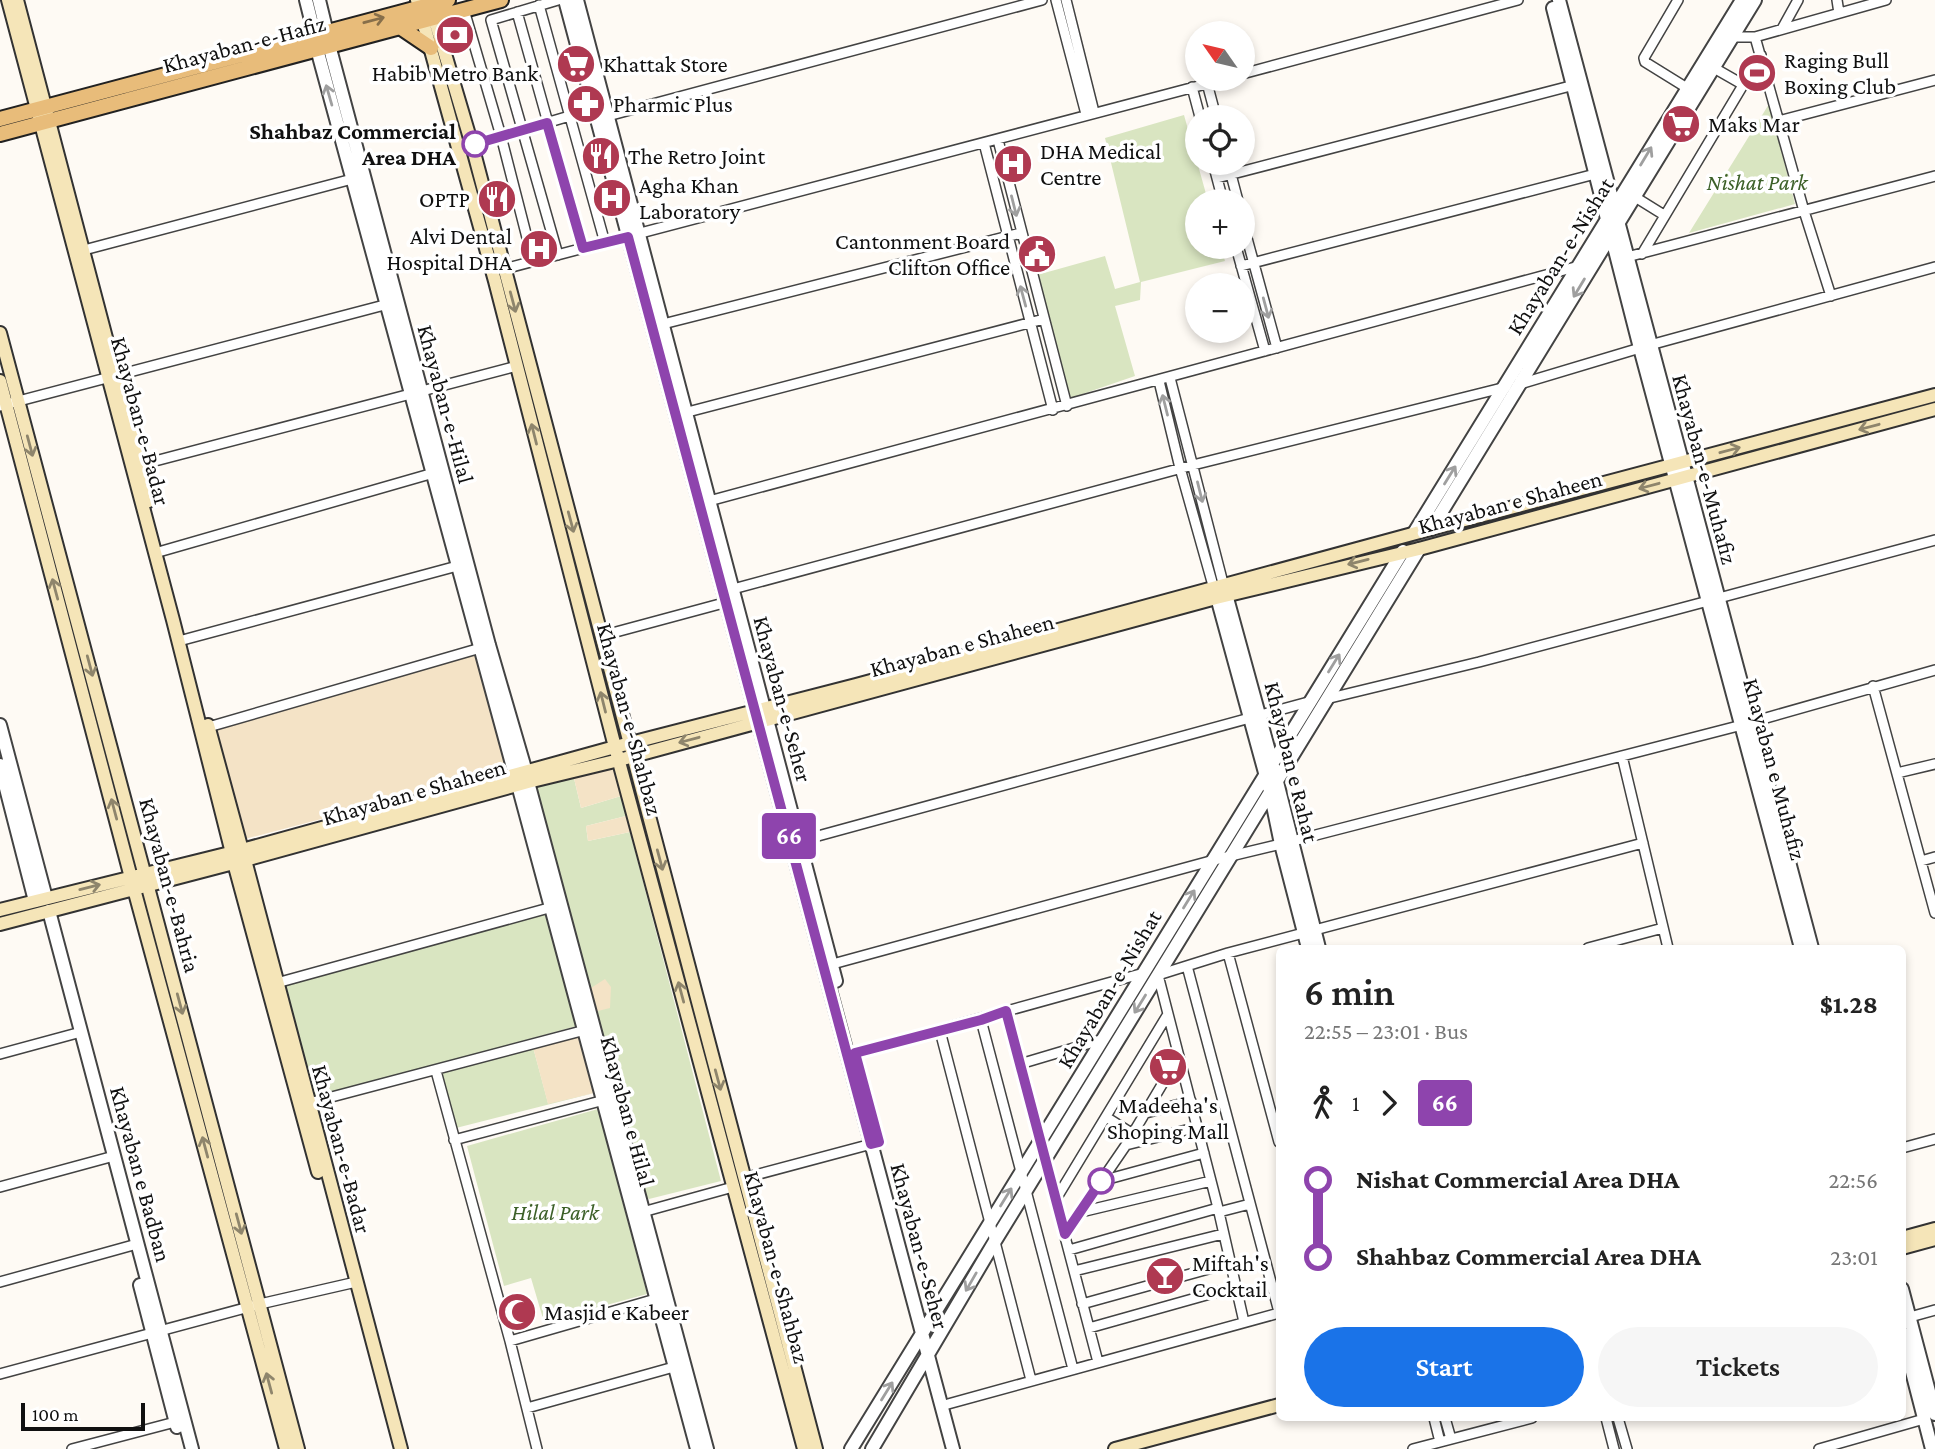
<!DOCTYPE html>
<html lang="en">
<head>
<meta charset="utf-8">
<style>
	:root { --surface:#fff; --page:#f6f6f6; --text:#222; --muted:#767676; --accent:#1a73e8 }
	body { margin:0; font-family:"Crimson Pro",serif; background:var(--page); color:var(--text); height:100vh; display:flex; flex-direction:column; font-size:26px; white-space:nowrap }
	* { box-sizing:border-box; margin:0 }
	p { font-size:23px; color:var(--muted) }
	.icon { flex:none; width:38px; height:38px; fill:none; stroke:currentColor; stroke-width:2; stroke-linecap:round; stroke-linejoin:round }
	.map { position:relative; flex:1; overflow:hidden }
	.drawer { position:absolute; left:1276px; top:945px; width:630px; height:476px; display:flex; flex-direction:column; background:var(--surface); border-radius:10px; box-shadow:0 4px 10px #0003 }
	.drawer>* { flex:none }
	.badge { padding:0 14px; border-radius:5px; font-size:24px; line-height:46px }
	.needle { width:46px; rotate:304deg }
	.buttons { position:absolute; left:1185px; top:21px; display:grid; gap:14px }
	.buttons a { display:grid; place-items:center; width:70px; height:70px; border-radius:50%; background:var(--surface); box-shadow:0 4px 10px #0003; font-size:35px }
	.scale { position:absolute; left:21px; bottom:18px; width:124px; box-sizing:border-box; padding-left:7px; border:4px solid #101010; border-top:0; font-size:19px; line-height:24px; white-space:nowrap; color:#101010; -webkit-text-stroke:5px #fff; paint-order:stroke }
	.map>.badge { position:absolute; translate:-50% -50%; box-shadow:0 0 0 4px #fff }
	.legs { display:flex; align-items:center; gap:10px; height:77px; padding:0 28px; font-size:23px }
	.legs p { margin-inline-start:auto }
	.summary { display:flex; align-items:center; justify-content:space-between; height:119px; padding:0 28px }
	h1 { font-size:38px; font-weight:600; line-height:52px }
	.button { display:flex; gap:14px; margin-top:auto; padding:14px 28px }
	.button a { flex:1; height:80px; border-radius:42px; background:var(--accent); color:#fff; font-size:28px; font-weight:600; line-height:80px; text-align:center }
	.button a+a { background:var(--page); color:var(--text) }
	ul { padding:0 28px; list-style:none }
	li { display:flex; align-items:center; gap:24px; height:77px; font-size:26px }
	li i { display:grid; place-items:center; width:10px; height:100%; margin:0 9px; background:currentColor }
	li i::after { content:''; width:18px; height:18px; margin:-9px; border:5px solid; border-radius:50%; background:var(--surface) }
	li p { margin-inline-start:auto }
	li:first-child i { background:linear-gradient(#0000 50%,currentColor 0) }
	li:last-child i { background:linear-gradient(currentColor 50%,#0000 0) }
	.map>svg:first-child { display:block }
	.green { fill:#d9e5c1 }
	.sand { fill:#f4e3c6 }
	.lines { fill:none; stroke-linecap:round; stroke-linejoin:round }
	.minor-casing { stroke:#434343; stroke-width:12 }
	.tertiary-casing { stroke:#434343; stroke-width:16 }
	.secondary-casing { stroke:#323232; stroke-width:16 }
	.primary-casing { stroke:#212121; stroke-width:18 }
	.minor { stroke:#fff; stroke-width:9 }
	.tertiary { stroke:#fff; stroke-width:12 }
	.secondary { stroke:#f5e5b8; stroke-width:12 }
	.primary { stroke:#e8bc7a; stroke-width:14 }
	.oneway { stroke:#876f4a }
	.oneway2 { stroke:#9f9f9f }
	.oneway3 { stroke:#8e856c }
	.line-1-casing { stroke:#fff; stroke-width:16 }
	.line-1 { stroke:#8e44ad; stroke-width:10 }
	.stop-1-dot { fill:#fff; stroke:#8e44ad; stroke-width:3.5 }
	.labels { text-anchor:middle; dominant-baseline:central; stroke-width:7; stroke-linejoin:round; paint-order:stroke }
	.street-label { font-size:23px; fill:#101010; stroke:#fff }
	.poi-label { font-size:23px; fill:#101010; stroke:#fff; text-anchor:start }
	.stop-label { font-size:23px; font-weight:bold; fill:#101010; stroke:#fff; text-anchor:end }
	.park-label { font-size:23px; font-style:italic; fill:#3c6028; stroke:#fff }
</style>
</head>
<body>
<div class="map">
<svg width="1935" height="1449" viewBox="0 0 1935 1449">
	<rect width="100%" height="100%" fill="#fefaf4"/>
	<path class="green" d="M1769,104l26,100 -106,29z
		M1184,115l24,86h-11v46h24l4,14 -84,21 -1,18 -25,6 20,70 -67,23 -31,-124 68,-19 10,33 25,-7 -35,-144z
		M573,774l8,34 40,-12 5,20 -40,10 2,15 42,-9 91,349 -72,18 -5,-4 -50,-183 -3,-24 -7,-4 -52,-201z
		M550,910l27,116 -265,72 -32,-113z
		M533,1047l15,56 50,-11 -142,36 -17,-55z
		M598,1109l49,185 -103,28 -13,-44 -27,8 -37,-140z"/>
	<path class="sand" d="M474,653l33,117 -262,69 -30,-108z
		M614,764l7,32 -40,12 -8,-34z
		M626,816l4,16 -42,9 -2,-15z
		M605,979l6,8 -1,21 -16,4 -9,-27 6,3z
		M583,1033l15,59 -50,12 -15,-57z"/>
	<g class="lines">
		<g class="minor-casing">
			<path id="minor" d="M558,0l-67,20 67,235
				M1056,0l30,114
				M1066,0l28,112
				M1678,0l-34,58 1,4 42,26
				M1837,0l2,13
				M539,5l66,238
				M464,10l37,126 32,125
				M517,12l66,236
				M1782,29l16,-29
				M1728,37h27l131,-37
				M1755,37l49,174 27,85
				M1714,68l28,16
				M1242,74l276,-74
				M1207,83l9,34
				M1192,87l8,30
				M604,117l438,-117
				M1779,121l156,-41
				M998,140l69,266
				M984,143l69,267
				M472,145l128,-38
				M1213,163l10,38
				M1228,163l10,38
				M1217,178l361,-94
				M1635,197l29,18
				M1242,220l35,128
				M1236,247l29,104
				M84,250l272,-72
				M1642,254l119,-199
				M1627,257l308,-81
				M1241,266l358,-93
				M504,269l721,-190
				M663,324l358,-91
				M1170,378l54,209
				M1159,381l21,87 34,121
				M1520,384l130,-39 285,-78
				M0,406l392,-103
				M680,414l364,-95
				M136,466l381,-100
				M709,501l870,-235
				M155,553l282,-81
				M733,589l460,-124 313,-78
				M1719,598l216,-58
				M601,636l130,-35
				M179,641l282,-76
				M1873,686l62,227
				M1326,699l153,-37 229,-61
				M1752,722l183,-52
				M205,728l279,-81
				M1622,756l46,192
				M1897,773l38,-9
				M796,842l516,-141
				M1921,861l14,-4
				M1588,948l75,-20
				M1228,953l51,189
				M829,965l385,-105 67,-16 461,-119
				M1187,966l92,346
				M1158,975l70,-22 415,-110
				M1158,975l60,233 26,114
				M273,984l283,-78
				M1006,1011l35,133
				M981,1020l92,349
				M940,1031l91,349
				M855,1053l289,-80
				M0,1054l81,-22
				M1020,1064l84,-25
				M436,1071l74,270 27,108
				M305,1104l284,-75
				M1146,1113l45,-12
				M1106,1117l27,17
				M454,1140l154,-41
				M1126,1145l72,-18
				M1902,1148l33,-9
				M1044,1157l54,205
				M744,1178l135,-36
				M1101,1181l103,-28
				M0,1187l114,-31
				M1056,1199l112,-185
				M1081,1212l130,-31
				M1219,1212l31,-8
				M639,1213l94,-26
				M1065,1234l61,-89 53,-89
				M1069,1250l149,-42
				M1074,1271l149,-37
				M0,1282l137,-38
				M1082,1304l148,-41
				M1910,1317l25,-7
				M1089,1328l146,-41
				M510,1341l149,-43
				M0,1374l260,-70 96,-22
				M948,1404l331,-91
				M527,1408l154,-43
				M1434,1418l6,24
				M1445,1418l6,21
				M1606,1418l8,31
				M1618,1418l9,31
				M72,1449l107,-28
				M1413,1449l119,-31
				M1819,1449l105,-30"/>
		</g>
		<g class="tertiary-casing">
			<path id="tertiary" d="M306,0l9,36
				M319,0l8,33
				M565,0l388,1449
				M577,0l259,981
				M1559,0l253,948
				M1553,8l87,340 161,600
				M329,45l160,600 37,127
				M317,49l198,726
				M1431,529l324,-529
				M1414,533l328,-533
				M1224,587l49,179 46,182
				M1215,590l55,201 11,53 27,104
				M0,725l46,173
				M0,765l35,136
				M528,782l179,667
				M518,785l179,664
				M49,911l143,538
				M140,1285l37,142
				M1902,1289l33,125
				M1902,1333l30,116
				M851,1449l552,-898
				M872,1449l123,-208 424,-692"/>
		</g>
		<g class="secondary-casing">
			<path id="secondary" d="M8,0l165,620 59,233
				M17,0l132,501
				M417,0l78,281 120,466 189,702
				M432,10l40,135 344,1304
				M0,333l298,1116
				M0,381l134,508 152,560
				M208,725l34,125
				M245,860l156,589
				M234,863l84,309
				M0,910l242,-60 373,-103 241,-62 571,-155 508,-135
				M0,924l245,-64 283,-78 91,-22 597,-162 203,-49 516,-140
				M1902,1238l33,-9
				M1902,1248l33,-9
				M1115,1449l164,-44"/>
		</g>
		<g class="primary-casing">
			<path id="primary" d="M400,27l31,21
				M441,41l15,-29
				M0,119l448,-119
				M0,134l501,-134"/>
		</g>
		<use href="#minor" class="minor"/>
		<use href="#tertiary" class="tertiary"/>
		<use href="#secondary" class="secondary"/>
		<use href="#primary" class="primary"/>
	</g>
	<defs><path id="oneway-shaft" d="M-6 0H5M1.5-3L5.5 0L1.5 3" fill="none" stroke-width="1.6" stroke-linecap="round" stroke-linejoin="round" transform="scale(1.75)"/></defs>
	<use class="oneway" href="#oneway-shaft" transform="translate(374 20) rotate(-15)"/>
	<g class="oneway2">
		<use href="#oneway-shaft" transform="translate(329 95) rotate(-106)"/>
		<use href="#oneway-shaft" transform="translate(1646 156) rotate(-59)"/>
		<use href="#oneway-shaft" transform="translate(1014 206) rotate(76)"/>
		<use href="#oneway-shaft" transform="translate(1579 288) rotate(121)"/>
		<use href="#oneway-shaft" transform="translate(1023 296) rotate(-105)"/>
		<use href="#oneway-shaft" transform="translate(1266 308) rotate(75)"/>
		<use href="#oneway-shaft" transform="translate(1165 405) rotate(-104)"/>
		<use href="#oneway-shaft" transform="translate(1450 475) rotate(-58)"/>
		<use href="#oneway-shaft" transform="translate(1200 492) rotate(76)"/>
		<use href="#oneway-shaft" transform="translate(1334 663) rotate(-58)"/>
		<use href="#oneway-shaft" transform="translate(1189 899) rotate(-58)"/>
		<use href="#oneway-shaft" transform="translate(1140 1004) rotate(122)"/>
		<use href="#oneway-shaft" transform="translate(1006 1197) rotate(-58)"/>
		<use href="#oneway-shaft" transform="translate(971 1282) rotate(120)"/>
		<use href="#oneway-shaft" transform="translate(887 1391) rotate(-58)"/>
	</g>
	<g class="oneway3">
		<use href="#oneway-shaft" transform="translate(513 302) rotate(75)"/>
		<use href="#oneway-shaft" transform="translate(1869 427) rotate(165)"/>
		<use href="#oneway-shaft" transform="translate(534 434) rotate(-104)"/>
		<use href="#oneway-shaft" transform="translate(30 446) rotate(75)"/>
		<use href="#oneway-shaft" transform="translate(1730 450) rotate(-15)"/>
		<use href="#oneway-shaft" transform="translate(1649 486) rotate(165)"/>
		<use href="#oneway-shaft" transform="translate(571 522) rotate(75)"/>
		<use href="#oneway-shaft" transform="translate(1358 562) rotate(166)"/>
		<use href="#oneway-shaft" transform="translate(55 589) rotate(-105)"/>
		<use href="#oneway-shaft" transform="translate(90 666) rotate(75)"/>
		<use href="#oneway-shaft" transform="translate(603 702) rotate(-104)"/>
		<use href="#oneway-shaft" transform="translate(689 740) rotate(165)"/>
		<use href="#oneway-shaft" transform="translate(114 809) rotate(-105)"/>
		<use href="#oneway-shaft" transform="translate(660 860) rotate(75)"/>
		<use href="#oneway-shaft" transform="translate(90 887) rotate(-14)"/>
		<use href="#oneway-shaft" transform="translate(681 992) rotate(-105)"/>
		<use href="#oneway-shaft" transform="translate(180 1004) rotate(75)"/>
		<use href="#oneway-shaft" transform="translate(718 1080) rotate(75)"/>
		<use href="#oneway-shaft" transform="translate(205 1147) rotate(-105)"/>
		<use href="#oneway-shaft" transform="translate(239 1224) rotate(75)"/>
		<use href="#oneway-shaft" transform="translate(269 1383) rotate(-105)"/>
	</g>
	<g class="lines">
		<g class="line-1-casing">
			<path id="line-1" d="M475,144l72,-21 36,125 45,-11 243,907 8,-2 -24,-89 126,-33 25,-9 59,223 36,-53"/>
		</g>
		<use href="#line-1" class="line-1"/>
	</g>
	<defs>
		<g id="bank-disc" transform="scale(2.0125)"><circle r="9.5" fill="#af3951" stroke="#fff"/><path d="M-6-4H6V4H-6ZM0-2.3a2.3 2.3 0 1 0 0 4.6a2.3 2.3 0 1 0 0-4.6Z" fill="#fff"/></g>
		<g id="supermarket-disc" transform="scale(2.0125)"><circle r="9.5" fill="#af3951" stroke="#fff"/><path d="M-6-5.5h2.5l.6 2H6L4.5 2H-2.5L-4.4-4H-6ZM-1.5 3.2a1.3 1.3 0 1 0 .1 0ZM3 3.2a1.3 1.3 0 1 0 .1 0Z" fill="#fff"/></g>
		<g id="stadium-disc" transform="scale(2.0125)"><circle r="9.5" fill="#af3951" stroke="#fff"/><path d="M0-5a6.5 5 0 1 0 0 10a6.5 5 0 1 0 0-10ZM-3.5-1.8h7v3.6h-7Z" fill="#fff"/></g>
		<g id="pharmacy-disc" transform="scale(2.0125)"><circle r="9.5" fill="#af3951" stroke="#fff"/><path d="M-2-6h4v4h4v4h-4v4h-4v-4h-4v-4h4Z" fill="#fff"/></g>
		<g id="restaurant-disc" transform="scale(2.0125)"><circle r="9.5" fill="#af3951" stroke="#fff"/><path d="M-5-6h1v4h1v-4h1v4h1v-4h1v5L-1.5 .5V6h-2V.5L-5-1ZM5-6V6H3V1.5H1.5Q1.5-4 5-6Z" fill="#fff"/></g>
		<g id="hospital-disc" transform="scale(2.0125)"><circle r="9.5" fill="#af3951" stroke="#fff"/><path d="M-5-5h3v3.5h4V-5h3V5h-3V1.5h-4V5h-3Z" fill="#fff"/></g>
		<g id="civic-disc" transform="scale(2.0125)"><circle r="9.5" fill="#af3951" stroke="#fff"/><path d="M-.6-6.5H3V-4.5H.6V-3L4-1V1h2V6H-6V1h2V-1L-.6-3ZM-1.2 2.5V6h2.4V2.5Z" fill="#fff"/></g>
		<g id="bar-disc" transform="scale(2.0125)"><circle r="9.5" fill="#af3951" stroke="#fff"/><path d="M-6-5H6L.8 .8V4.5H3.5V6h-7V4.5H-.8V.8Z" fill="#fff"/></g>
		<g id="mosque-disc" transform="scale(2.0125)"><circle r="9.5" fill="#af3951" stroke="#fff"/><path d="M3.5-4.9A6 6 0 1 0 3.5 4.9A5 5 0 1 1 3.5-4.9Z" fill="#fff"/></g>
	</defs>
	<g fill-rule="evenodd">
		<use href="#bank-disc" x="455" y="35"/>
		<use href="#supermarket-disc" x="576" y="64"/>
		<use href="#stadium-disc" x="1757" y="73"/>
		<use href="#pharmacy-disc" x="586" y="104"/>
		<use href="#supermarket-disc" x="1681" y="124"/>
		<use href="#restaurant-disc" x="601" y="156"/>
		<use href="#hospital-disc" x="1013" y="164"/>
		<use href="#hospital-disc" x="612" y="198"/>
		<use href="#restaurant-disc" x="497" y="199"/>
		<use href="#hospital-disc" x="539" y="249"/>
		<use href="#civic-disc" x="1037" y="254"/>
		<use href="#supermarket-disc" x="1168" y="1067"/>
		<use href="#bar-disc" x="1165" y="1276"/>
		<use href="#mosque-disc" x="517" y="1312"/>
	</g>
	<g class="stop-1-dot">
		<circle cx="475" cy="144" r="12"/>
		<circle cx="1101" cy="1181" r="12"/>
	</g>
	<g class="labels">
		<g class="street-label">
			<text transform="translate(244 44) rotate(-15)">Khayaban-e-Hafiz</text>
			<text transform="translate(1560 256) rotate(-58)">Khayaban-e-Nishat</text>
			<text transform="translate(446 404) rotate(75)">Khayaban-e-Hilal</text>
			<text transform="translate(141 421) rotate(75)">Khayaban-e-Badar</text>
			<text transform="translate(1705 469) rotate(75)">Khayaban-e-Muhafiz</text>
			<text transform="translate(1510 502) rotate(-15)">Khayaban e Shaheen</text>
			<text transform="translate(962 645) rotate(-15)">Khayaban e Shaheen</text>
			<text transform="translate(783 699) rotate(75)">Khayaban-e-Seher</text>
			<text transform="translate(630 719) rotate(75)">Khayaban-e-Shahbaz</text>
			<text transform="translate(1292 762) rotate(76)">Khayaban e Rahat</text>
			<text transform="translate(1775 769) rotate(75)">Khayaban e Muhafiz</text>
			<text transform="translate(414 792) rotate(-16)">Khayaban e Shaheen</text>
			<text transform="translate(170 885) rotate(75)">Khayaban-e-Bahria</text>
			<text transform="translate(1109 989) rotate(-59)">Khayaban-e-Nishat</text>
			<text transform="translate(628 1111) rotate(75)">Khayaban e Hilal</text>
			<text transform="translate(342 1149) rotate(75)">Khayaban-e-Badar</text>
			<text transform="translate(141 1174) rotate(75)">Khayaban e Badban</text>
			<text transform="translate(920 1246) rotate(75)">Khayaban-e-Seher</text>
			<text transform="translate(777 1267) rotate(75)">Khayaban-e-Shahbaz</text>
		</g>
		<g class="poi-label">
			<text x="1784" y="60">Raging Bull<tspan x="1784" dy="26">Boxing Club</tspan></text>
			<text x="603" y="64">Khattak Store</text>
			<text x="455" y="73" text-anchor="middle">Habib Metro Bank</text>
			<text x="613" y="104">Pharmic Plus</text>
			<text x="1708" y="124">Maks Mar</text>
			<text x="1040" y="151">DHA Medical<tspan x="1040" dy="26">Centre</tspan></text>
			<text x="628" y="156">The Retro Joint</text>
			<text x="639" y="185">Agha Khan<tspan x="639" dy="26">Laboratory</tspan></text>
			<text x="470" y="199" text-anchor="end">OPTP</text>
			<text x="512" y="236" text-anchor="end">Alvi Dental<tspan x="512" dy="26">Hospital DHA</tspan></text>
			<text x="1010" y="241" text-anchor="end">Cantonment Board<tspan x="1010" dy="26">Clifton Office</tspan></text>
			<text x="1168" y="1105" text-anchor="middle">Madeeha's<tspan x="1168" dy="26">Shoping Mall</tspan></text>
			<text x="1192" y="1263">Miftah's<tspan x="1192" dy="26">Cocktail</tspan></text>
			<text x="544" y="1312">Masjid e Kabeer</text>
		</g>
		<g class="stop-label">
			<text x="456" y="131">Shahbaz Commercial<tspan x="456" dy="26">Area DHA</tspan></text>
		</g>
		<g class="park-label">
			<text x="1757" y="182">Nishat Park</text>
			<text x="555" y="1212">Hilal Park</text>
		</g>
	</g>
</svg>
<div class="buttons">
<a><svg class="needle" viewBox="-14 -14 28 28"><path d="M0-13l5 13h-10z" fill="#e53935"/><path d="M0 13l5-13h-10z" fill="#767676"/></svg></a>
<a><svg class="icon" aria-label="locate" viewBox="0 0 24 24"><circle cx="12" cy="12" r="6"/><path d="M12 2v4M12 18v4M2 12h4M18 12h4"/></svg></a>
<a>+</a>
<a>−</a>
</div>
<div class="scale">100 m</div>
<b class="badge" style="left:789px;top:836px;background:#8e44ad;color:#fff">66</b>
<section class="drawer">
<div class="summary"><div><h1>6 min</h1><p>22:55 – 23:01 · Bus</p></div><b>$1.28</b></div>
<div class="legs"><svg class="icon" aria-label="walk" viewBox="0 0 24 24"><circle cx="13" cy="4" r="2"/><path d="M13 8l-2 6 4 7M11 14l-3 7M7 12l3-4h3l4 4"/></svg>1<svg class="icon" aria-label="forward" viewBox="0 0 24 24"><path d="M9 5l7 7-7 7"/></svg><b class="badge" style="background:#8e44ad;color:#fff">66</b></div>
<ul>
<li><i style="color:#8e44ad"></i><b>Nishat Commercial Area DHA</b><p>22:56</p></li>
<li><i style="color:#8e44ad"></i><b>Shahbaz Commercial Area DHA</b><p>23:01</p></li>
</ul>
<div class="button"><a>Start</a><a>Tickets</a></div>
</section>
</div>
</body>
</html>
